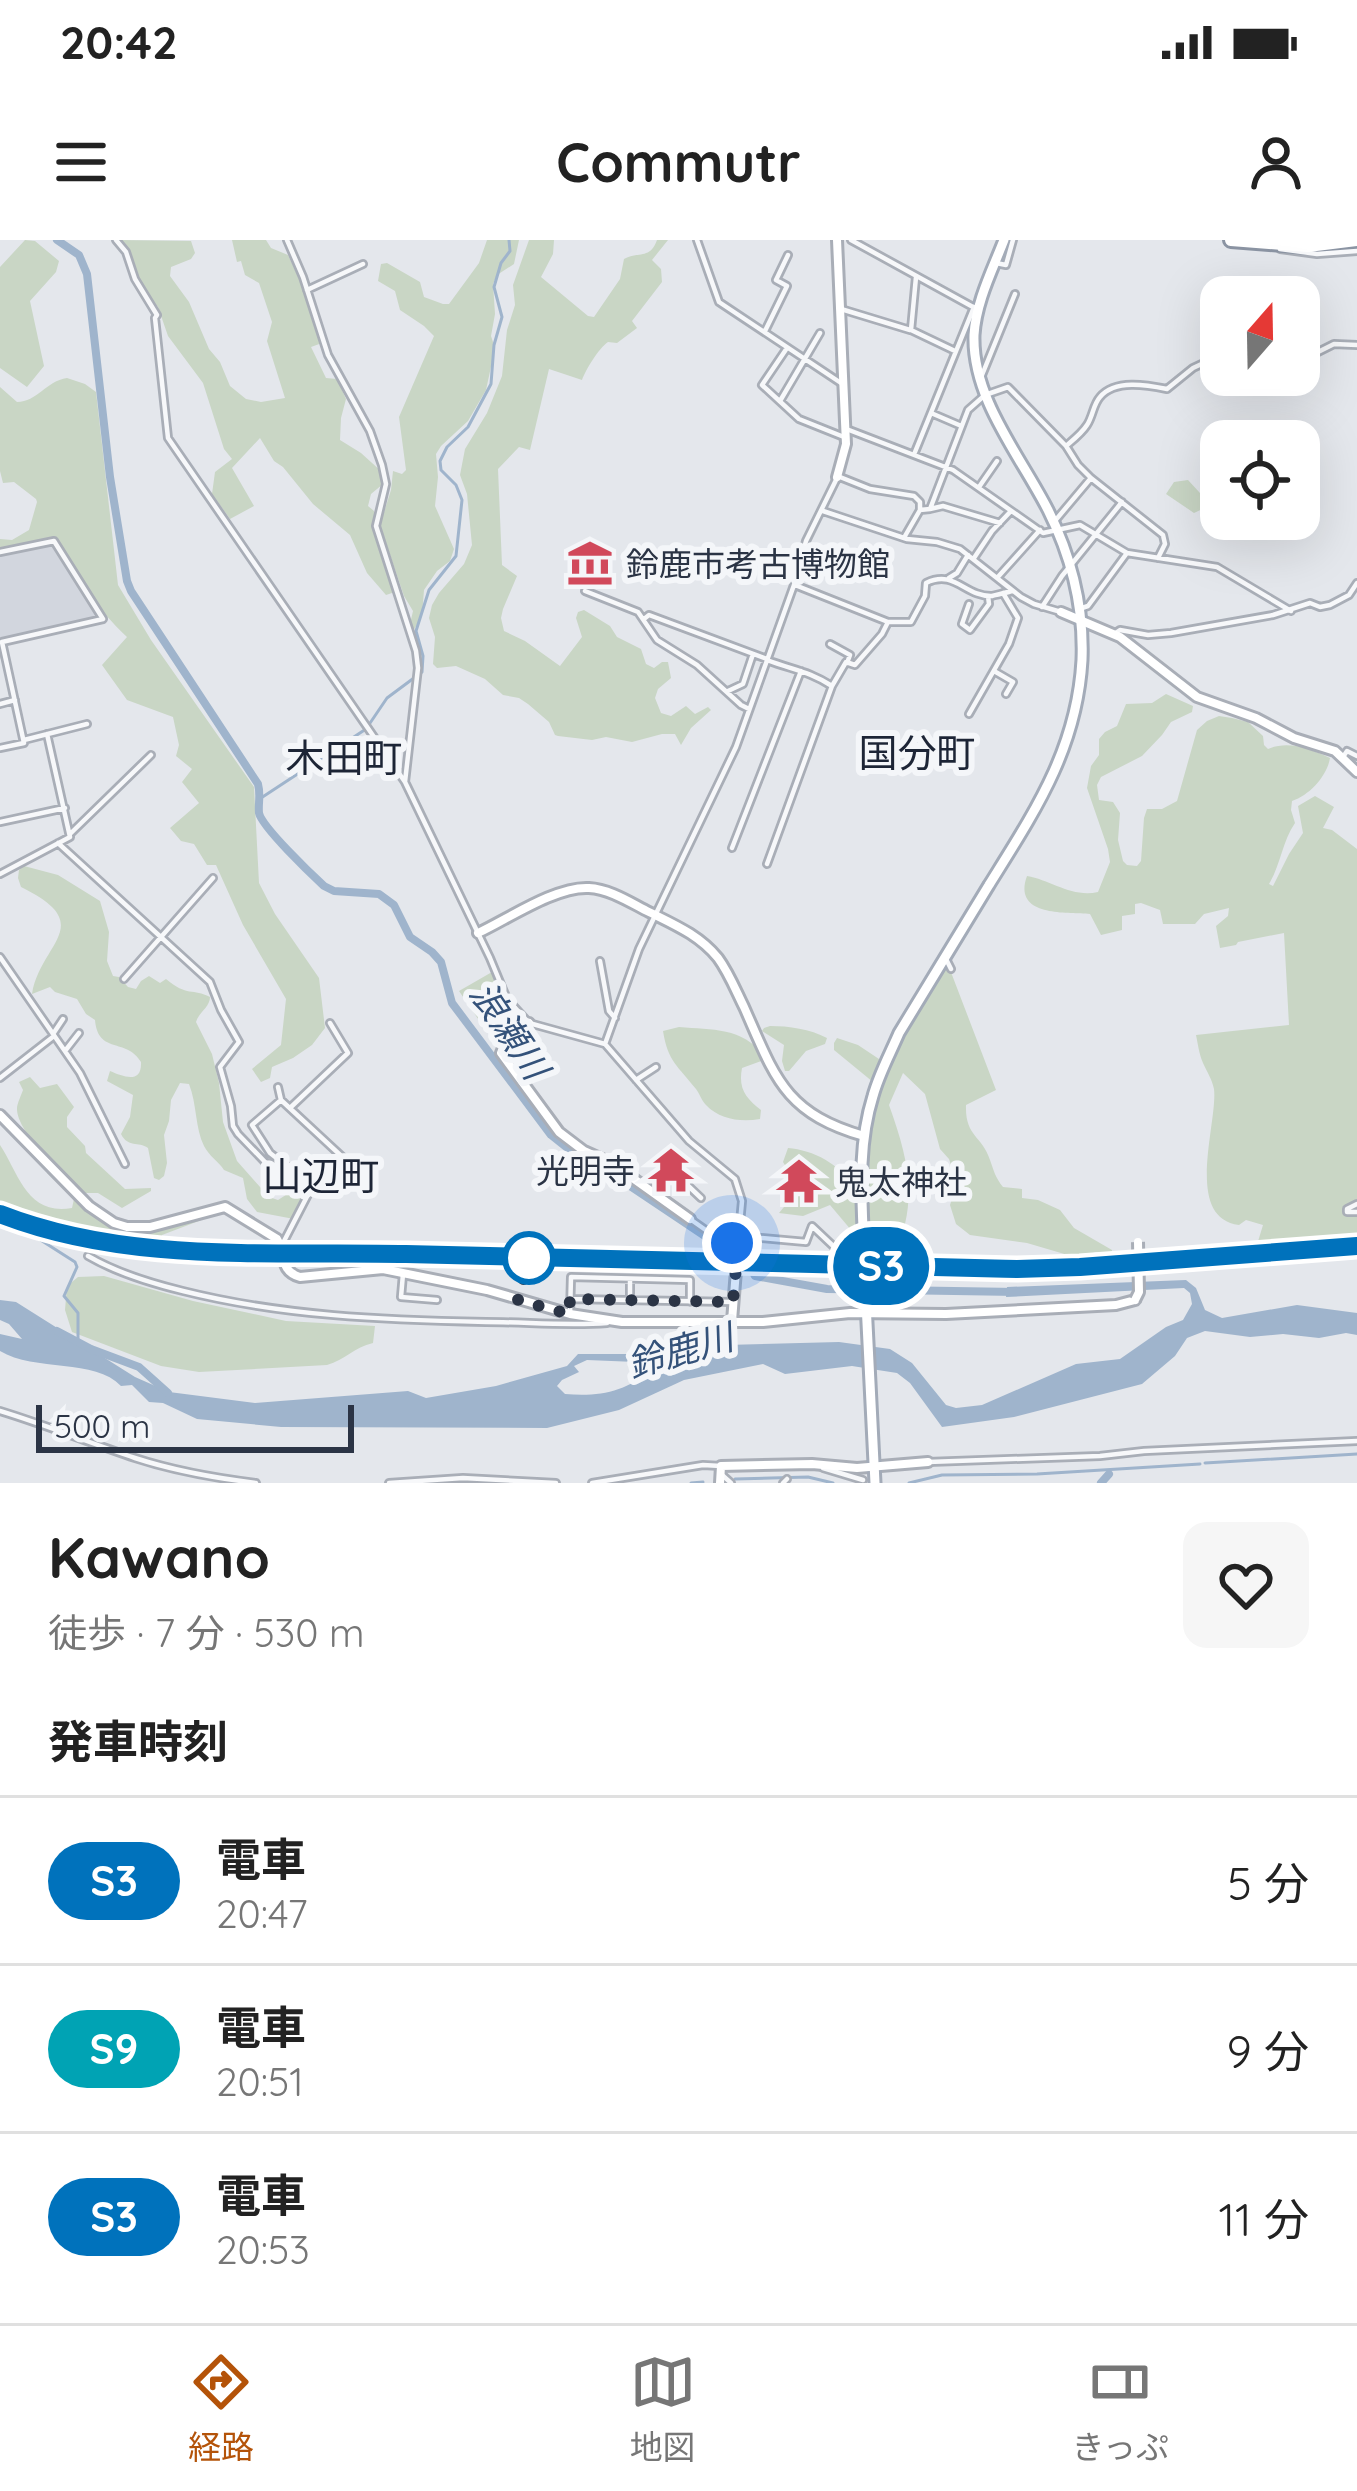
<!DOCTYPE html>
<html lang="ja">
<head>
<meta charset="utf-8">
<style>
	:root { --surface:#fff; --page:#f6f6f6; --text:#222; --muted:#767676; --line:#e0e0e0; --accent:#b45309 }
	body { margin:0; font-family:Quicksand,"Noto Sans JP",sans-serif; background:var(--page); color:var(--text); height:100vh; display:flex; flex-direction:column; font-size:45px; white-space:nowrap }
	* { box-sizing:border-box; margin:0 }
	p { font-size:39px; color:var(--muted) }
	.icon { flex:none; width:66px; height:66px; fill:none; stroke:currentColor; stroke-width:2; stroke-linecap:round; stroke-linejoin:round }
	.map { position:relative; height:1243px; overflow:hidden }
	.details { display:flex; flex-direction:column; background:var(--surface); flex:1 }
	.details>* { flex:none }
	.badge { padding:0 24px; border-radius:39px; font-size:42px; line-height:78px }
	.needle { width:78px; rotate:20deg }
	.tools { position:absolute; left:1200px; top:36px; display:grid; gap:24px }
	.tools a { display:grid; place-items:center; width:120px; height:120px; border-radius:24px; background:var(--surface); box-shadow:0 12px 48px #0002; font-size:60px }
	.scale { position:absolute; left:36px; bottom:30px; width:318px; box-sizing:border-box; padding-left:12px; border:6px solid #2b3445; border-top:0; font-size:33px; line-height:42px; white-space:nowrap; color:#2b3445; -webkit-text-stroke:9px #f4f6f9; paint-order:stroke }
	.you { position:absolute; width:60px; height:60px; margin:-30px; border:9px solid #fff; border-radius:50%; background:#1a73e8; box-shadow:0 0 0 18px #1a73e833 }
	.map>.badge { position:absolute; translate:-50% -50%; box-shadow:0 0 0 6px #fff }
	h2 { padding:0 48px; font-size:45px; line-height:108px }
	.round { display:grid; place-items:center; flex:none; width:126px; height:126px; border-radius:24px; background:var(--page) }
	.head { display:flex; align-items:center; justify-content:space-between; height:204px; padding:0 48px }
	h1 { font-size:57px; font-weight:800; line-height:90px }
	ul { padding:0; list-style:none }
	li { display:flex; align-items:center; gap:36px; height:168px; padding:0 48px; border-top:3px solid var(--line) }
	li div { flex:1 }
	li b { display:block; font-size:45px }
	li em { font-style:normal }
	li .badge { min-width:132px; font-weight:700; text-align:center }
	.status { display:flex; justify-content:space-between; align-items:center; height:84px; padding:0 60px; background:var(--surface); direction:ltr }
	.status svg { height:33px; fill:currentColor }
	header { display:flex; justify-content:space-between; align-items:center; height:156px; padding:0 48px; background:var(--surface); font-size:54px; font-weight:800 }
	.tab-bar { display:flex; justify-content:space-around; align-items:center; height:168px; border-top:3px solid var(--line); background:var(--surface); font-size:33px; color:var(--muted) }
	.tab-bar a { display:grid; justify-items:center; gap:6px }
	.tab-bar .active { color:var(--accent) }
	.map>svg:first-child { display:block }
	.built { fill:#d2d6de }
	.green { fill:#c9d6c5 }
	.water { fill:#9fb4cc; fill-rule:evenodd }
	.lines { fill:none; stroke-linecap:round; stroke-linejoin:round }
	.stream { stroke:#9fb4cc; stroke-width:3 }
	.river { stroke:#9fb4cc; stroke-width:8 }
	.street-casing { stroke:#a9aeb7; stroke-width:10 }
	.secondary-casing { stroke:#a9aeb7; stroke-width:14 }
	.primary-casing { stroke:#a3abb8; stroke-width:15 }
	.highway-casing { stroke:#8b94a3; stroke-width:18 }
	.street { stroke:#f7f8fa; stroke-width:4.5 }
	.secondary { stroke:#fff; stroke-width:8 }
	.primary { stroke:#fff; stroke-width:9 }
	.highway { stroke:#fff; stroke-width:12 }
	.rail { stroke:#7d8696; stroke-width:3; stroke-dasharray:6 12; stroke-linecap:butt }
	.secondary-bridge-casing { stroke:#a9aeb7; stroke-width:14; stroke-linecap:butt }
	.primary-bridge-casing { stroke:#a3abb8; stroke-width:15; stroke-linecap:butt }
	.secondary-bridge { stroke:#fff; stroke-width:8 }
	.primary-bridge { stroke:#fff; stroke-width:9 }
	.line-casing { stroke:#fff; stroke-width:27 }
	.line { stroke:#0072bc; stroke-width:18 }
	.walk { stroke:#2b3445; stroke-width:12; stroke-dasharray:0 21.6 }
	.stop-dot { fill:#fff; stroke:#0072bc; stroke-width:6 }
	.labels { text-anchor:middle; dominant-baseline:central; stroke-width:12; stroke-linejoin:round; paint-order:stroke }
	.poi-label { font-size:33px; fill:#2b3445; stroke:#f4f6f9; text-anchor:start }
	.water-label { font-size:36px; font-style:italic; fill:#34527a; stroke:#f4f6f9 }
	.quarter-label { font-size:39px; fill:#1d2536; stroke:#f4f6f9 }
</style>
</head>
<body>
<div class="status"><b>20:42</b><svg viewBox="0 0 49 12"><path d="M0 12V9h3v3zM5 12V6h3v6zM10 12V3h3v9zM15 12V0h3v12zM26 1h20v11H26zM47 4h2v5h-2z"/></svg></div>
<header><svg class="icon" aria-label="menu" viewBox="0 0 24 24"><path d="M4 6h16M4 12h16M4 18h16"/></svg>Commutr<svg class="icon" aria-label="person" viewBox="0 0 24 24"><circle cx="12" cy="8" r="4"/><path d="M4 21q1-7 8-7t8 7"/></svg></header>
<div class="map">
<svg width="1357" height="1243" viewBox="0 0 1357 1243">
	<rect width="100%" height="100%" fill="#e4e7ec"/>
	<path class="built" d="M51,303l15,20 5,13 26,39 -1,3 -95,22 2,16 -3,3v-104z"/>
	<path class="green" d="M25,0l10,1 24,20 -3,11 -26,29 14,65 -17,21 -27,-19v-101z
		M119,0l72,1 4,12 -4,6 -20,8 -1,9 19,26 20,47 11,13 10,24 16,13 15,3 24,-4 -18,-57 5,-19 -13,-39 -14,-8 -4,-14 -4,1 -5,-22h34l5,8 17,7 19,41 15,47 -11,4 15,31 11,1 9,20 -5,19 -1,22 21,13 21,19 1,12 -12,10 -3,12 6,5 2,22 19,59 -9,3 -19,-22 -17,-38 -37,-31 -30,-37 -9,-6 -14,-23 -28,30 22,38 -24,13 -18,-25 3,-22 17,-13 -8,-10 -21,-66 -35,-47 -10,-29 -20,-25 -11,-33z
		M487,0h32l-5,24 -17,11 -4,9 2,30 -4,22 4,12 -9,42 -18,31 -27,25 -5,8 2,23 -3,29 19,43 -4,12 -13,10 -13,19 -2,26 -10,17 -2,-9 3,-13 -9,-15 -24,-71 11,-35 2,-19 9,3 4,-4 -7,-53 35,-81 -10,-10 -24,-16 -5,-19 -17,-10 3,-17 6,-1 33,19 4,15 19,7h6l30,-41z
		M529,0h25l-1,14 -12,23 47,39 6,1 26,-38 4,-20c14,-8 26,1 33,-19h11l-16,20 9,9 1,13 -30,39 5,7 -20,15 -9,-1c-9,6 -22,27 -26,38l-33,-11 -19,81 -11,-3 -21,22 4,96 15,11 -14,33 -2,9 3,13 21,10 35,25 22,-29 -6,-19 2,-6 6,-2 26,16 7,11 24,12 5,15 8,4 8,-6h6l3,16 -13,11 -3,9 6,15 10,3 15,-10 9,8 13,-7 3,3 -20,18 -10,17 -6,-11h-13l-30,8 -26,-5 -14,3 -34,-4 -3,-1 -6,-13 -21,-18 -9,-6 -16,-3 -18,-16 -29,-13 -19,2 -4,-4 2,-27 -6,-19 3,-13 7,-12 25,-29 8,-19 -5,-51 -7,-19 5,-26 22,-36 15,-37 5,-46 8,-25 -2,-20z
		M67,138l18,6 11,8 22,193 33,55 103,147 5,96 16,31 44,64 6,50 -13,17 -19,13 -21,9 -2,11 -9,4 -9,-13 29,-24 5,-46 -43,-74 -27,-60h-9l-13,-21 -13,-3 -11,-13 29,-25 -17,-21 10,-13 -16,-13 3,-11 -6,-28 -46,-17 -25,-35 25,-28c-31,-29 -51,-61 -69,-98l-58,10v-10l12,1 17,-10 8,-28 -1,-3 -22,-17 -11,1 -3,-12v-84l17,15c20,0 29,-21 50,-24z
		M1188,240l23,25 -17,8 -28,-19 8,-12z
		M1166,454l27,12 -1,6 -21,10 -9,13 -20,21 -41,21 -4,8 2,15 14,2 7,11 -2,27 5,21 4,4 10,1 4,-5 3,-43 3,-9h15l15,-8 20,-71 10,-9 12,-5 13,2 16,4 15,14 1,9 4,4c21,-9 42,0 62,9 -3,18 -20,37 -38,43l-1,9 4,13c-13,19 -14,41 -26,61l4,2 16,-32 14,-21 -5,-27 17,-10 19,11 -11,21 9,2 25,19v390l-101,9 7,-23 -17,-5 -7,5c-56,-7 -21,-102 -25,-136 -2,-10 -7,-17 -11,-26 -4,-9 -5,-19 -7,-28l93,-10 -5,-92 -46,9 -2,3 -16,3 -4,-22 12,-10 1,-8 -25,6 -9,10h-32l-3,-14 -19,-7 -6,1v10l-13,2v14l-21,5 -11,-21c-24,-2 -78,3 -63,-38 24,4 45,22 71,16l12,-30 -2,-13 -21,-61 4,-22 8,-11v-16l6,-7 12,-6 9,-22 26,-1z
		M24,626l34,9 42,26 9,31 -2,29 6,15 6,1 9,10 8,2 5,-8 8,-5 11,7 6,-4c21,18 27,9 44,18 0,10 -11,15 -14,25l16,32 7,29 4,39 14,39 32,36 9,3 22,-14 7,4 -13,29 -37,-7 -10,-13 -4,-21 -19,-8c-5,-8 -15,-14 -20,-24 -9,-18 -7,-42 -15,-62l-9,-1 -9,17 -2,21 -5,14 3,28 -3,13 -5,4 -5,-2 -6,-30c-10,-7 -20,0 -27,-14l9,-17 3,-22 -26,-14 3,-10c14,6 32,13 31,-9 -15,-25 -43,-7 -46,-42l-9,-6 -9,-15 -22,-7 -5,-5 -18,7c8,-51 67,-69 -11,-107l-3,-9 1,-8z
		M946,727h3l47,123 -30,15c-1,32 16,30 24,55 4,11 5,17 13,27l19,2v9l16,2 22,10 14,18 38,22v3l-16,-1 -18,6 -51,-15 -57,-8 -14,-11 -6,-19 7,-22 -8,-24 -9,-10 -15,-55 -22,-21 -14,32c20,56 30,97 4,153h-19l-5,-14c0,-32 -3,-64 0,-95 5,-66 42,-129 77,-182z
		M492,732l21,38 -26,22 -28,-41z
		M770,786c19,0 40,3 57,12l-2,6 -19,7 -17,20h-4l-3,-10 2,-16 -22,-14 2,-3z
		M679,787c34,3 64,0 86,30l-1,3 -22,8c-4,21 4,30 19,42l-1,9c-19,3 -40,1 -54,-14 -5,-5 -6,-11 -10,-16 -18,-23 -28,-27 -33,-58z
		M837,798l21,7 24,16 -9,21 -39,-32v-7z
		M30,837l10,11 17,-4 17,23 -7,10v10l18,19 1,7 39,36 26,-1v3l-29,17 -24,-15h-15c-17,-17 -67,-60 -66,-85 0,-4 5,-15 6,-18l-4,-8z
		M0,905c19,29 27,71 72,63l2,-9 -27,-26 1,-3c21,21 45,56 76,59 24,3 54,-9 78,-14l2,4 -42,16 -2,11 -60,-4 -39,-10 -61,-22z
		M788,908c25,2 53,16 65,40 8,13 4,33 4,49l-27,-32 -27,11 -24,-3 14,-17 -5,-26 -5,-8z
		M104,1036l89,25 93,20 89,5 -2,17c-19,4 -28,17 -46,22l-128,7 -38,-6 -89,-34 -7,-22 2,-24 11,-9z"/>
	<path class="water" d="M1186,1040l10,8 9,22 17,8 75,-13 60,8v22l-11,-2 -27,5 -36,-4 -33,3 -45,-6 -18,7 -12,18 -33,28 -128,33 -72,10 -32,-44 -13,-10 -45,-7 -67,8 -22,-10 -79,16 -65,30 -72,18 -266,-1 -84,-8 -34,-16 -14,-1 -17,-17 -11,1c-26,-28 -86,-14 -121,-35v-17l22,5 -13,-15 -9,-4v-20l16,2 119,75 34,15 86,11 153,-12 18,7 70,-12 71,-20 11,-12h50l34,13 25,-21 152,-4 51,7 22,14 34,42 10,3 26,-3 94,-41 44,-5 46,-32 17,-7 9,-16 -2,-11 -6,-5 -178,9 1,-10zM587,1120l49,2 16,7c-26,23 -53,28 -87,25l-8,-8 5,-6 17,-8 -5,-6z"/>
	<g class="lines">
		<path class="stream" d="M261,558l105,-69 21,-31 35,-26 1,-16 -7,-25 13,-41 27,-34 6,-56 -6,-15 -15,-15 -1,-9 7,-14 21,-20 23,-43 3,-39 8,-28 -8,-30 7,-24 9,-12 -1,-11
			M0,984l39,15 36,23 2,5 -13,29 14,17v27
			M1205,1223l152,-9
			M735,1239l73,-2 25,6
			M691,1243l12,-1
			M909,1243l33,-8 95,-1 163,-10"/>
		<path class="river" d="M57,0l22,15 8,19 23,203 17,104 4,10 127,193c3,11 0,19 1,29 3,14 52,61 65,73l10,5 45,3 15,11 16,32 22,15 9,10 11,41 99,132 20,16 50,29 109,73 15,5 10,18 72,13 190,3
			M57,1091l34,18 48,18 29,26
			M1101,1243l8,-9"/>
		<g class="street-casing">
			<path id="street" d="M116,0l10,12 9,27 22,36 -2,3 13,120 237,344 85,176 17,41 22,24 76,21 84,97 46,38 7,22 -4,44 -21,-7 -27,-19
				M287,0l16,37 25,78 42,76 12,34 4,19 -10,42 40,125 2,17 -13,114
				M697,0l22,62 125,83
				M851,0l122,67
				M1280,9l37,5 40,-3
				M996,23l10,2 7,-25
				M916,37l-5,53 44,21
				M307,50l56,-26
				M841,69l69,21
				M765,91l22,-45 -11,-6 12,-25
				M787,108l-25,37 37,34 45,18
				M1299,111l17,2 18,-9 23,1
				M982,135l33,-81
				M780,161l40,-68
				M931,173l28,12
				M849,190l104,40 90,63 37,-8 47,28 90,14 74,44
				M1066,206c7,-6 16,-13 21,-21 6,-9 6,-20 13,-28 15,-18 47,-12 67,-8l26,-21 17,-8 11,-11
				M915,212l59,-145
				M840,237l30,12 44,7 6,6v8l10,-1 38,-99 17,-15 23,-8 58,59 12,19 13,13 72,57 2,9 -7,14
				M979,247l18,-26
				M930,269l13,-3 57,17
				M823,271l84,28 30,3 23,7 61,48 13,7 27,8
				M1054,282l37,-44
				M905,296l15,-26
				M0,312l54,-11 49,78 -101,23 22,101 -24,5
				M974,318l18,-27 19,-20
				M949,338l8,-5 11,-18
				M997,338l43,-48
				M795,345l93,37h23l14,-26 1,-13c29,-14 39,14 66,13 3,-1 17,-4 20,-5
				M585,351l53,21 19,28 40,25 44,40 8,4
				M969,364l-7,20 8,6 19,-26 -1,-8
				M1042,367l20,-31 60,-74
				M1082,368l6,-2 39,-53
				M644,379l5,-4 118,44
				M1114,394l6,-4 28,5 23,-2 102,-18 37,-12 10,4 10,-2 19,-10 8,-12
				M830,404l20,11 -3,8
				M767,420c26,10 42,11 65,26
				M994,431l19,11 -7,12
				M728,451l15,-7 10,-30
				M0,464l15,-4
				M969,474l40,-70 9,-26 -15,-25
				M24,500l63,-16
				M1343,517l4,-6 10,5
				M0,582l65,-14
				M70,594l81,-79
				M58,603l152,139 11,28 18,32 -19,25 11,39 2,20 5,8 28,29 48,20
				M732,608l69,-177
				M767,624l65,-178 14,-24 9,3 27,-31 6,-12
				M0,634l70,-37 -23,-103
				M0,717l80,116 45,91
				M945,717l6,12
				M600,721l9,50 6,7
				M124,739l89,-101
				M53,794l10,-15
				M605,804l34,-95 97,-202 58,-162 12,-44 31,-63
				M65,811l14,-18
				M0,838l54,-42
				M636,840l20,-13
				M278,847l3,13
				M291,867l57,-54 -18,-30
				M293,931l-23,-18 -18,-28 29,-25 70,65
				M681,939l20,19
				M1357,964l-10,5v3h10
				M739,996l67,6 6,-16 37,35
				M282,1005l32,-62 27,-27
				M88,1016c29,17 62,27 95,35 100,25 201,29 303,31 40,0 81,4 121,1
				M403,1034l-2,23 36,3
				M571,1059l162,3
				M630,1060v-21
				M570,1074l1,-37 119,3v22
				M0,1171c46,14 90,32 135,47 40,13 80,20 121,25
				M928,1222l172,-6 44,-5 213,-10
				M823,1228l40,12
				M721,1234l10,9
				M389,1243l74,-5 93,5
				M592,1243l111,-18 18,1
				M783,1243l4,-4"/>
		</g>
		<g class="secondary-casing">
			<path id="secondary" d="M837,0l9,204 -9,33
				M1061,372l59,25 77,60 59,21 38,20 41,13 22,21
				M478,693c30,-14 78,-47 111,-45 21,1 42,15 60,24 26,13 50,23 69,46 11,15 18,33 26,49 31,70 40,106 120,129
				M529,783l-26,25 -2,5 58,79 25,19 29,13 77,55
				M0,875l89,91 25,17 13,4h23l75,-20 52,32c9,15 2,32 23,38l83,-8 104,21 83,24 52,8h141l87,-9 96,1 170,-9 19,-5
				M732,1081l6,-76
				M720,1243l1,-17 91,-2 45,4 71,-6"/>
		</g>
		<g class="primary-casing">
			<path id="primary" d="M864,1011c-2,-52 -7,-104 9,-155 6,-22 17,-42 26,-63 30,-50 60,-99 90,-148 46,-74 88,-136 93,-225 2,-52 -11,-104 -34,-150 -28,-55 -76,-111 -74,-175 2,-33 18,-64 30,-95
				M866,1063l9,180"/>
		</g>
		<g class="highway-casing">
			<path id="highway" d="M1231,0l77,6 49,-6"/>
		</g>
		<use href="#street" class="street"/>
		<use href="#secondary" class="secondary"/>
		<use href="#primary" class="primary"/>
		<use href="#highway" class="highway"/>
		<path class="rail" d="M0,974c128,50 270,37 406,41 203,4 407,9 611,14l63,-2 277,-21"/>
		<g class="secondary-bridge-casing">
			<path id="secondary-bridge" d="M1135,1060l4,-8 -1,-50"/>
		</g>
		<g class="primary-bridge-casing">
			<path id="primary-bridge" d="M864,1011l2,52"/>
		</g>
		<use href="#secondary-bridge" class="secondary-bridge"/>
		<use href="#primary-bridge" class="primary-bridge"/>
	</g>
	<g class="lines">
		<g class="line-casing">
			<path id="line" d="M0,974c128,50 270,37 406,40 203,6 407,11 611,15l63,-2 277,-21"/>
		</g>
		<use href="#line" class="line"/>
		<path class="walk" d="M529,1018l-11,42 51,14 1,-15 163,3 5,-57 -6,-2"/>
	</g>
	<defs>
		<g id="museum-bare" transform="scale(3.6)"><path d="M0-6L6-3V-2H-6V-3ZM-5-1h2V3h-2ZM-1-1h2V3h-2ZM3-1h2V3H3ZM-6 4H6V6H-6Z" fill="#d1495b" stroke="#f4f6f9" stroke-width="2.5" paint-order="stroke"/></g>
		<g id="temple-bare" transform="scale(3.6)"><path d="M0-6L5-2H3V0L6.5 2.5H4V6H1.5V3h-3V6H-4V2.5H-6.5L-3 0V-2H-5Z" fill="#d1495b" stroke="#f4f6f9" stroke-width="2.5" paint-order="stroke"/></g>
	</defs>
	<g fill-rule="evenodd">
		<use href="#museum-bare" x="590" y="323"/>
		<use href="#temple-bare" x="671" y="930"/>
		<use href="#temple-bare" x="799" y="941"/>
	</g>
	<circle class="stop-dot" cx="529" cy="1018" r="24"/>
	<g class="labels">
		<g class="poi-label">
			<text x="626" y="323">鈴鹿市考古博物館</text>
			<text x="635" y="930" text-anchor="end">光明寺</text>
			<text x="835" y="941">鬼太神社</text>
		</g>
		<g class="water-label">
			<text transform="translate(510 790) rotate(56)">浪瀬川</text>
			<text transform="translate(680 1110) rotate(-16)">鈴鹿川</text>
		</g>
		<g class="quarter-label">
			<text x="917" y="512">国分町</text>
			<text x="344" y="517">木田町</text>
			<text x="321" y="935">山辺町</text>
		</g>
	</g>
</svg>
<div class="tools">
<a><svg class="needle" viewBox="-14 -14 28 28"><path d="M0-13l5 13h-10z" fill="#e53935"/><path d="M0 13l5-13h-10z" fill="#767676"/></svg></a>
<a><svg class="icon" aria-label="locate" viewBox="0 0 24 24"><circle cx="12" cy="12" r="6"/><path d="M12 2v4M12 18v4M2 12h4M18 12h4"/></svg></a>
</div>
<div class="scale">500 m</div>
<div class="you" style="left:732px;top:1003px"></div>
<b class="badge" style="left:881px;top:1026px;background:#0072bc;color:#fff">S3</b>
</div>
<section class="details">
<div class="head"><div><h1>Kawano</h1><p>徒歩 · 7 分 · 530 m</p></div><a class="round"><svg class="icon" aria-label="heart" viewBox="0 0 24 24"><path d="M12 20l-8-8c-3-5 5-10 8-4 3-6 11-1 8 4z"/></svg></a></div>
<h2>発車時刻</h2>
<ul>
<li><span class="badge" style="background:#0072bc;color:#fff">S3</span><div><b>電車</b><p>20:47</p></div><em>5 分</em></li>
<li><span class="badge" style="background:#00a3b4;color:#fff">S9</span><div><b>電車</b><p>20:51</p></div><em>9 分</em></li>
<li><span class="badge" style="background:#0072bc;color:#fff">S3</span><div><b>電車</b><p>20:53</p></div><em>11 分</em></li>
</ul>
</section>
<nav class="tab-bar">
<a class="active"><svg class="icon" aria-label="directions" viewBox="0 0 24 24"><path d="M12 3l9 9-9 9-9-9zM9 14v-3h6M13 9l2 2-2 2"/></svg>経路</a>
<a><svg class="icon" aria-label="map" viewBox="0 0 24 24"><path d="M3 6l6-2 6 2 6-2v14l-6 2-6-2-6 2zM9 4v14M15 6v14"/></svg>地図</a>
<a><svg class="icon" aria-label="tickets" viewBox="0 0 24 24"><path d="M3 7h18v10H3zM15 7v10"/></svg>きっぷ</a>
</nav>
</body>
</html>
